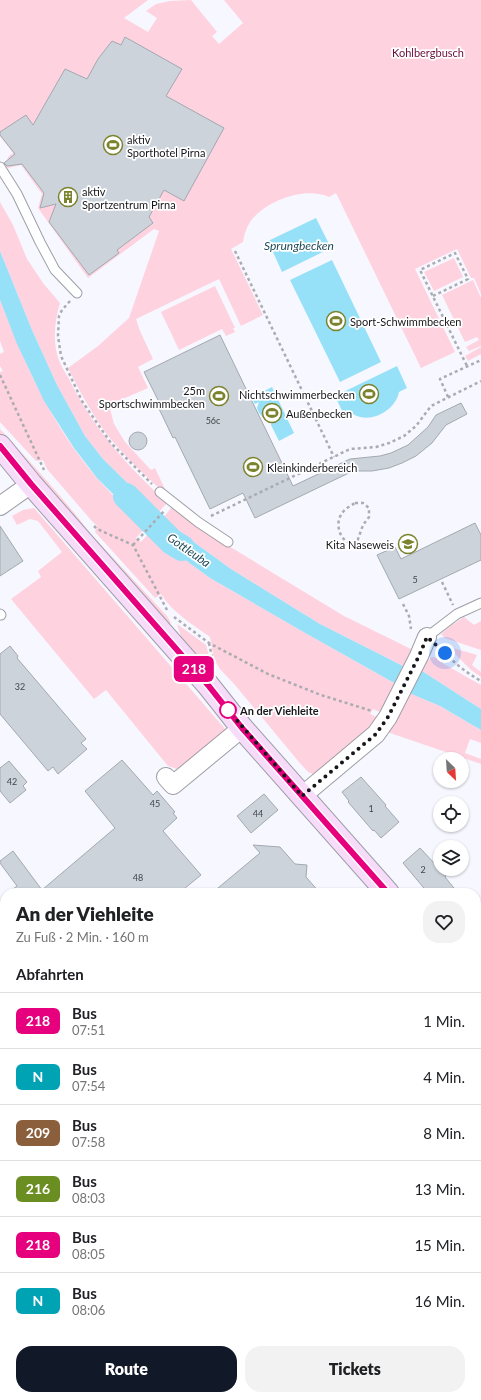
<!DOCTYPE html>
<html lang="de">
<head>
<meta charset="utf-8">
<style>
	:root { --surface:#fff; --page:#f2f2f2; --text:#202124; --muted:#757577; --line:#e0e0e0; --accent:#111827 }
	body { margin:0; font-family:Lato,sans-serif; background:var(--page); color:var(--text); height:100vh; display:flex; flex-direction:column; font-size:15px; white-space:nowrap }
	* { box-sizing:border-box; margin:0 }
	p { font-size:13px; color:var(--muted) }
	.icon { flex:none; width:22px; height:22px; fill:none; stroke:currentColor; stroke-width:2; stroke-linecap:round; stroke-linejoin:round }
	.map { position:relative; flex:1; overflow:hidden }
	.details { position:absolute; left:0px; top:888px; width:481px; height:512px; display:flex; flex-direction:column; background:var(--surface); border-radius:16px 16px 0 0; box-shadow:0 1px 3px #0004 }
	.details>* { flex:none }
	.badge { padding:0 8px; border-radius:6px; font-size:14px; line-height:26px }
	.needle { width:26px; rotate:155deg }
	.tools { position:absolute; left:433px; top:752px; display:grid; gap:8px }
	.tools a { display:grid; place-items:center; width:36px; height:36px; border-radius:50%; background:var(--surface); box-shadow:0 1px 3px #0004; font-size:20px }
	.you { position:absolute; width:20px; height:20px; margin:-10px; border:3px solid #fff; border-radius:50%; background:#1a73e8; box-shadow:0 0 0 6px #1a73e833 }
	.map>.badge { position:absolute; translate:-50% -50%; box-shadow:0 0 0 2px #fff }
	h2 { padding:0 16px; font-size:15px; line-height:36px }
	.round { display:grid; place-items:center; flex:none; width:42px; height:42px; border-radius:16px; background:var(--page) }
	.summary { display:flex; align-items:center; justify-content:space-between; height:68px; padding:0 16px }
	h1 { font-size:19px; font-weight:800; line-height:30px }
	.primary-button { display:flex; gap:8px; margin-top:auto; padding:8px 16px }
	.primary-button a { flex:1; height:46px; border-radius:16px; background:var(--accent); color:#fff; font-size:16px; font-weight:800; line-height:46px; text-align:center }
	.primary-button a+a { background:var(--page); color:var(--text) }
	ul { padding:0; list-style:none }
	li { display:flex; align-items:center; gap:12px; height:56px; padding:0 16px; border-top:1px solid var(--line) }
	li div { flex:1 }
	li b { display:block; font-size:15px }
	li em { font-style:normal }
	li .badge { min-width:44px; font-weight:700; text-align:center }
	.map>svg:first-child { display:block }
	.green { fill:#fed2df }
	.water { fill:#97e1f8 }
	.lines { fill:none; stroke-linecap:round; stroke-linejoin:round }
	.river { stroke:#97e1f8; stroke-width:26 }
	.building { fill:#ccd3db; stroke:#a2a9b1 }
	.lane-casing { stroke:#9e9ea7; stroke-width:11 }
	.street-casing { stroke:#9e9ea7; stroke-width:20 }
	.secondary-casing { stroke:#9e9ea7; stroke-width:24 }
	.path { stroke:#ababb2; stroke-width:2.5; stroke-dasharray:3 3; stroke-linecap:butt }
	.lane { stroke:#fff; stroke-width:9 }
	.street { stroke:#fff; stroke-width:18 }
	.secondary { stroke:#f7dcfa; stroke-width:22 }
	.line-casing { stroke:#fff; stroke-width:9 }
	.line { stroke:#e6007e; stroke-width:6 }
	.walk { stroke:#17171b; stroke-width:4; stroke-dasharray:0 7.2 }
	.stop-dot { fill:#fff; stroke:#e6007e; stroke-width:2 }
	.labels { text-anchor:middle; dominant-baseline:central; stroke-width:3.5; stroke-linejoin:round; paint-order:stroke }
	.number-label { font-size:9px; fill:#44464b }
	.park-label { font-size:11px; fill:#6b0e3a; stroke:#fff }
	.poi-label { font-size:11px; fill:#17171b; stroke:#fff; text-anchor:start }
	.stop-label { font-size:11px; font-weight:bold; fill:#17171b; stroke:#fff; text-anchor:start }
	.water-label { font-size:12px; font-style:italic; fill:#214c59; stroke:#fff }
</style>
</head>
<body>
<div class="map">
<svg width="481" height="1400" viewBox="0 0 481 1400">
	<rect width="100%" height="100%" fill="#f7f7ff"/>
	<path class="green" d="M0,0h148l-24,18 24,14 9,-14 -11,-7 10,-7 14,-3 21,-1 26,32 -5,4 7,8 24,-21 -19,-23h257v294l-7,-16h-3l-14,-29 -42,20 40,83 -34,16 -85,-175 -7,4c-24,-11 -64,4 -79,25 -4,6 -6,13 -7,20l-12,7 32,66 -22,11 -22,-47 -83,40 4,12 13,28 -15,8 10,21 -39,17 5,19 11,18 26,28 4,-2 10,21 -3,2c-23,-22 -48,-44 -65,-71 -11,-17 -20,-34 -29,-52l30,-22 31,-28 30,-87 -5,-2 -66,49 -50,-70 4,-14 -21,-29 -13,3 -2,-2 2,-9 5,-4 -13,-17z
		M0,202l13,23 14,34 16,24 17,20c-5,16 -7,35 -3,51 2,9 8,18 12,25 25,51 58,86 98,124l-9,10 -55,-54 -18,-23 -28,-51 -25,-55 -32,-79z
		M454,258l9,19 -29,14 -10,-19z
		M473,280l8,18v48l-12,5 -3,-4 13,-7 -2,-3 -12,5 -23,-47z
		M215,286l20,42h-2l2,4 -9,4 -4,-7 -43,21 -18,-38z
		M0,300c24,63 52,126 97,178 15,17 32,33 49,49l-10,11 5,4 9,-10 16,14 44,32 97,56 89,50 -16,28 -7,-3 -3,5 9,4 -7,10 -55,48 -9,-4 -9,-10 -64,-77 -15,-16 -6,-10 -4,-22c-18,-13 -37,-24 -49,-43l-6,4 -60,-66 2,-6 -6,-6 -44,-51 -4,-9 -7,1 -36,-39v-50l3,-1 -3,-5v-12l4,-2 -4,-11z
		M481,347v7l-13,7 -3,-5z
		M0,429c31,34 63,68 90,104l77,83 4,7 -5,4 -112,-129 -54,-64z
		M172,507l22,18 150,91 69,34 -8,17 -85,-43 -89,-55 -69,-50z
		M34,508l192,222 -34,30 -15,9 -9,-3 -62,-76 -12,9 -83,-100 30,-22 -3,-6 24,-19 -24,-31 -8,-2 -13,6 -5,-9 11,-6z
		M464,617l10,8 7,-4v29l-36,-12 -4,-4 8,-7z
		M177,624l29,21 5,18 5,9 -1,1 -13,-11 -20,-22z
		M453,648l24,7 -5,10 9,7v5l-10,-7 -19,-19z
		M432,657l5,1 7,6 37,21v24l-59,-38 5,-10z
		M409,693l31,13 41,24v13l-11,-4 -5,14 16,6v5l-94,-32z
		M0,1120l5,4v271h273l5,5h-283z"/>
	<path class="water" d="M316,218l15,30 -49,24 -14,-31z
		M0,251l32,79 25,55 28,51 18,23 55,54 -12,14 -49,-49 -23,-30 -30,-47 -27,-57 -17,-44z
		M332,260l49,102 -41,20 -50,-102z
		M397,366l10,22 -8,4c-3,18 -29,33 -46,22l-8,3 -10,-21z
		M272,387l22,46 -15,8 -8,-16 1,-4c-7,-2 -13,-5 -15,-13l2,-6 -4,2 -4,-6z
		M162,519l69,50 89,55 85,43 -9,17 -89,-50 -97,-56 -44,-32 -16,-14z
		M422,671l59,38v21l-41,-24 -31,-13z"/>
	<g class="lines">
		<path class="river" d="M126,496l46,46 10,6"/>
	</g>
	<path class="building" d="M125,37l57,32 -16,27 58,32 -40,73 -20,-11 -15,27 4,6 -36,27 2,3 -30,22 -40,-53 7,-18 -16,4 4,-15 -22,-29 -15,2 -3,-3 11,-9 -15,-19v-3l26,-17 7,10 32,-56 22,10 11,-20 14,-18 9,4z
		M220,335l73,151 57,-27 30,-3 11,-3 17,-8 20,-18 8,-12 25,-12 6,11 -21,11 -14,18 -16,13 -14,7 -13,5 -17,3h-19l-98,47 -12,-25 -33,16 -35,-72 -2,1 -10,-21 -7,-14 3,-1 -15,-30z
		M129 441a9 9 0 1 1 18 0a9 9 0 1 1-18 0Z
		M475,523l6,12v25l-82,39 -22,-44 18,-8 6,12z
		M0,526l23,35 -23,15z
		M10,646l8,10 -1,2 69,81 -5,4 6,6 -29,25 -5,-7 -5,4 -48,-57v-60z
		M122,760l31,35 4,-4 18,21 -2,1 4,5 -14,13 38,44 -22,18h-171l9,-7 -17,-23v-2l13,-10 29,39 73,-62 -30,-37z
		M9,761l18,21 -4,4 3,4 -16,13 -10,-12v-23z
		M361,777l25,28 -1,1 14,16 -18,16 -7,-8 -1,1 -25,-29 1,-1 -7,-9z
		M264,794l14,16 -27,23 -14,-17z
		M253,845l27,2 15,17 12,1 -1,12 14,16h-108l48,-40z
		M420,848l14,15 1,-1 11,13 -1,2 13,16h-30l-25,-30z"/>
	<g class="lines">
		<g class="lane-casing">
			<path id="lane" d="M0,167l17,27 23,48 15,28 22,23
				M160,492l38,30 30,20
				M0,614l1,1
				M427,637l30,-23 24,-11
				M476,961l5,-5"/>
		</g>
		<g class="street-casing">
			<path id="street" d="M0,506l31,-22
				M166,777l7,8 69,-57
				M302,796l74,-62 12,-17 31,-61 8,-19
				M476,1223l5,-4
				M407,1395l5,5"/>
		</g>
		<g class="secondary-casing">
			<path id="secondary" d="M0,446l31,38 177,201 34,43 146,165
				M476,997l5,6"/>
		</g>
		<path class="path" d="M235,251l99,206
			M433,296l35,-17 -13,-26 -35,17 47,96
			M70,301l-8,9 -3,6 -1,20 3,20 21,45 15,22 14,20 41,41
			M0,375l44,95
			M448,397l-8,-18 41,-19
			M355,503h8l6,5v9l-6,8 -6,17c-15,6 -23,-17 -16,-27 3,-6 9,-9 14,-12z
			M211,516l139,-67 26,-2 13,-4 15,-7 12,-10 15,-20 50,-25
			M94,526l3,3 36,16 34,65
			M133,545l32,-35
			M442,582l11,23
			M403,604l6,12 2,13
			M174,617l35,26 59,31 53,21 51,16
			M209,643l4,19
			M440,648c12,13 25,24 41,33
			M0,1183l5,3
			M0,1229l5,6
			M476,1286l5,-4
			M476,1301l5,-4
			M64,1395l3,5
			M214,1395l5,5"/>
		<use href="#lane" class="lane"/>
		<use href="#street" class="street"/>
		<use href="#secondary" class="secondary"/>
	</g>
	<g class="lines">
		<g class="line-casing">
			<path id="line" d="M0,446l31,38 177,201 34,43 146,165"/>
		</g>
		<use href="#line" class="line"/>
		<path class="walk" d="M228,710l74,86 74,-62 12,-17 31,-61 8,-19 18,16"/>
	</g>
	<defs>
		<g id="stadium-ring" transform="scale(1)"><circle r="9.5" fill="#fff" stroke="#7b832e" stroke-width="1.5"/><path d="M0-5a6.5 5 0 1 0 0 10a6.5 5 0 1 0 0-10ZM-3.5-1.8h7v3.6h-7Z" fill="#7b832e"/></g>
		<g id="building-ring" transform="scale(1)"><circle r="9.5" fill="#fff" stroke="#7b832e" stroke-width="1.5"/><path d="M-4-6H4V6H1V3H-1V6H-4ZM-2.5-4.3h1.7v1.8h-1.7ZM.8-4.3h1.7v1.8H.8ZM-2.5-1h1.7V.8h-1.7ZM.8-1h1.7V.8H.8Z" fill="#7b832e"/></g>
		<g id="school-ring" transform="scale(1)"><circle r="9.5" fill="#fff" stroke="#7b832e" stroke-width="1.5"/><path d="M0-5L7-2L0 1L-7-2ZM-4 1L0 2.5L4 1V4Q0 6-4 4Z" fill="#7b832e"/></g>
	</defs>
	<g fill-rule="evenodd">
		<use href="#stadium-ring" x="113" y="145"/>
		<use href="#building-ring" x="68" y="197"/>
		<use href="#stadium-ring" x="336" y="321"/>
		<use href="#stadium-ring" x="369" y="394"/>
		<use href="#stadium-ring" x="219" y="396"/>
		<use href="#stadium-ring" x="272" y="413"/>
		<use href="#stadium-ring" x="253" y="467"/>
		<use href="#school-ring" x="408" y="544"/>
	</g>
	<circle class="stop-dot" cx="228" cy="710" r="8"/>
	<g class="labels">
		<g class="number-label">
			<text x="213" y="420">56c</text>
			<text x="415" y="579">5</text>
			<text x="20" y="686">32</text>
			<text x="12" y="781">42</text>
			<text x="155" y="803">45</text>
			<text x="371" y="808">1</text>
			<text x="258" y="813">44</text>
			<text x="423" y="869">2</text>
			<text x="138" y="877">48</text>
		</g>
		<g class="park-label">
			<text x="428" y="52">Kohlbergbusch</text>
		</g>
		<g class="poi-label">
			<text x="127" y="139">aktiv<tspan x="127" dy="13">Sporthotel Pirna</tspan></text>
			<text x="82" y="191">aktiv<tspan x="82" dy="13">Sportzentrum Pirna</tspan></text>
			<text x="350" y="321">Sport-Schwimmbecken</text>
			<text x="205" y="390" text-anchor="end">25m<tspan x="205" dy="13">Sportschwimmbecken</tspan></text>
			<text x="355" y="394" text-anchor="end">Nichtschwimmerbecken</text>
			<text x="286" y="413">Außenbecken</text>
			<text x="267" y="467">Kleinkinderbereich</text>
			<text x="394" y="544" text-anchor="end">Kita Naseweis</text>
		</g>
		<g class="stop-label">
			<text x="240" y="710">An der Viehleite</text>
		</g>
		<g class="water-label">
			<text x="299" y="245">Sprungbecken</text>
			<text transform="translate(189 550) rotate(35)">Gottleuba</text>
		</g>
	</g>
</svg>
<div class="tools">
<a><svg class="needle" viewBox="-14 -14 28 28"><path d="M0-13l5 13h-10z" fill="#e53935"/><path d="M0 13l5-13h-10z" fill="#757577"/></svg></a>
<a><svg class="icon" aria-label="locate" viewBox="0 0 24 24"><circle cx="12" cy="12" r="6"/><path d="M12 2v4M12 18v4M2 12h4M18 12h4"/></svg></a>
<a><svg class="icon" aria-label="layers" viewBox="0 0 24 24"><path d="M12 4l9 5-9 5-9-5zM3 14l9 5 9-5"/></svg></a>
</div>
<div class="you" style="left:445px;top:653px"></div>
<b class="badge" style="left:194px;top:669px;background:#e6007e;color:#fff">218</b>
<section class="details">
<div class="summary"><div><h1>An der Viehleite</h1><p>Zu Fuß · 2 Min. · 160 m</p></div><a class="round"><svg class="icon" aria-label="heart" viewBox="0 0 24 24"><path d="M12 20l-8-8c-3-5 5-10 8-4 3-6 11-1 8 4z"/></svg></a></div>
<h2>Abfahrten</h2>
<ul>
<li><span class="badge" style="background:#e6007e;color:#fff">218</span><div><b>Bus</b><p>07:51</p></div><em>1 Min.</em></li>
<li><span class="badge" style="background:#00a3b4;color:#fff">N</span><div><b>Bus</b><p>07:54</p></div><em>4 Min.</em></li>
<li><span class="badge" style="background:#8b5e3c;color:#fff">209</span><div><b>Bus</b><p>07:58</p></div><em>8 Min.</em></li>
<li><span class="badge" style="background:#6b8e23;color:#fff">216</span><div><b>Bus</b><p>08:03</p></div><em>13 Min.</em></li>
<li><span class="badge" style="background:#e6007e;color:#fff">218</span><div><b>Bus</b><p>08:05</p></div><em>15 Min.</em></li>
<li><span class="badge" style="background:#00a3b4;color:#fff">N</span><div><b>Bus</b><p>08:06</p></div><em>16 Min.</em></li>
</ul>
<div class="primary-button"><a>Route</a><a>Tickets</a></div>
</section>
</div>
</body>
</html>
